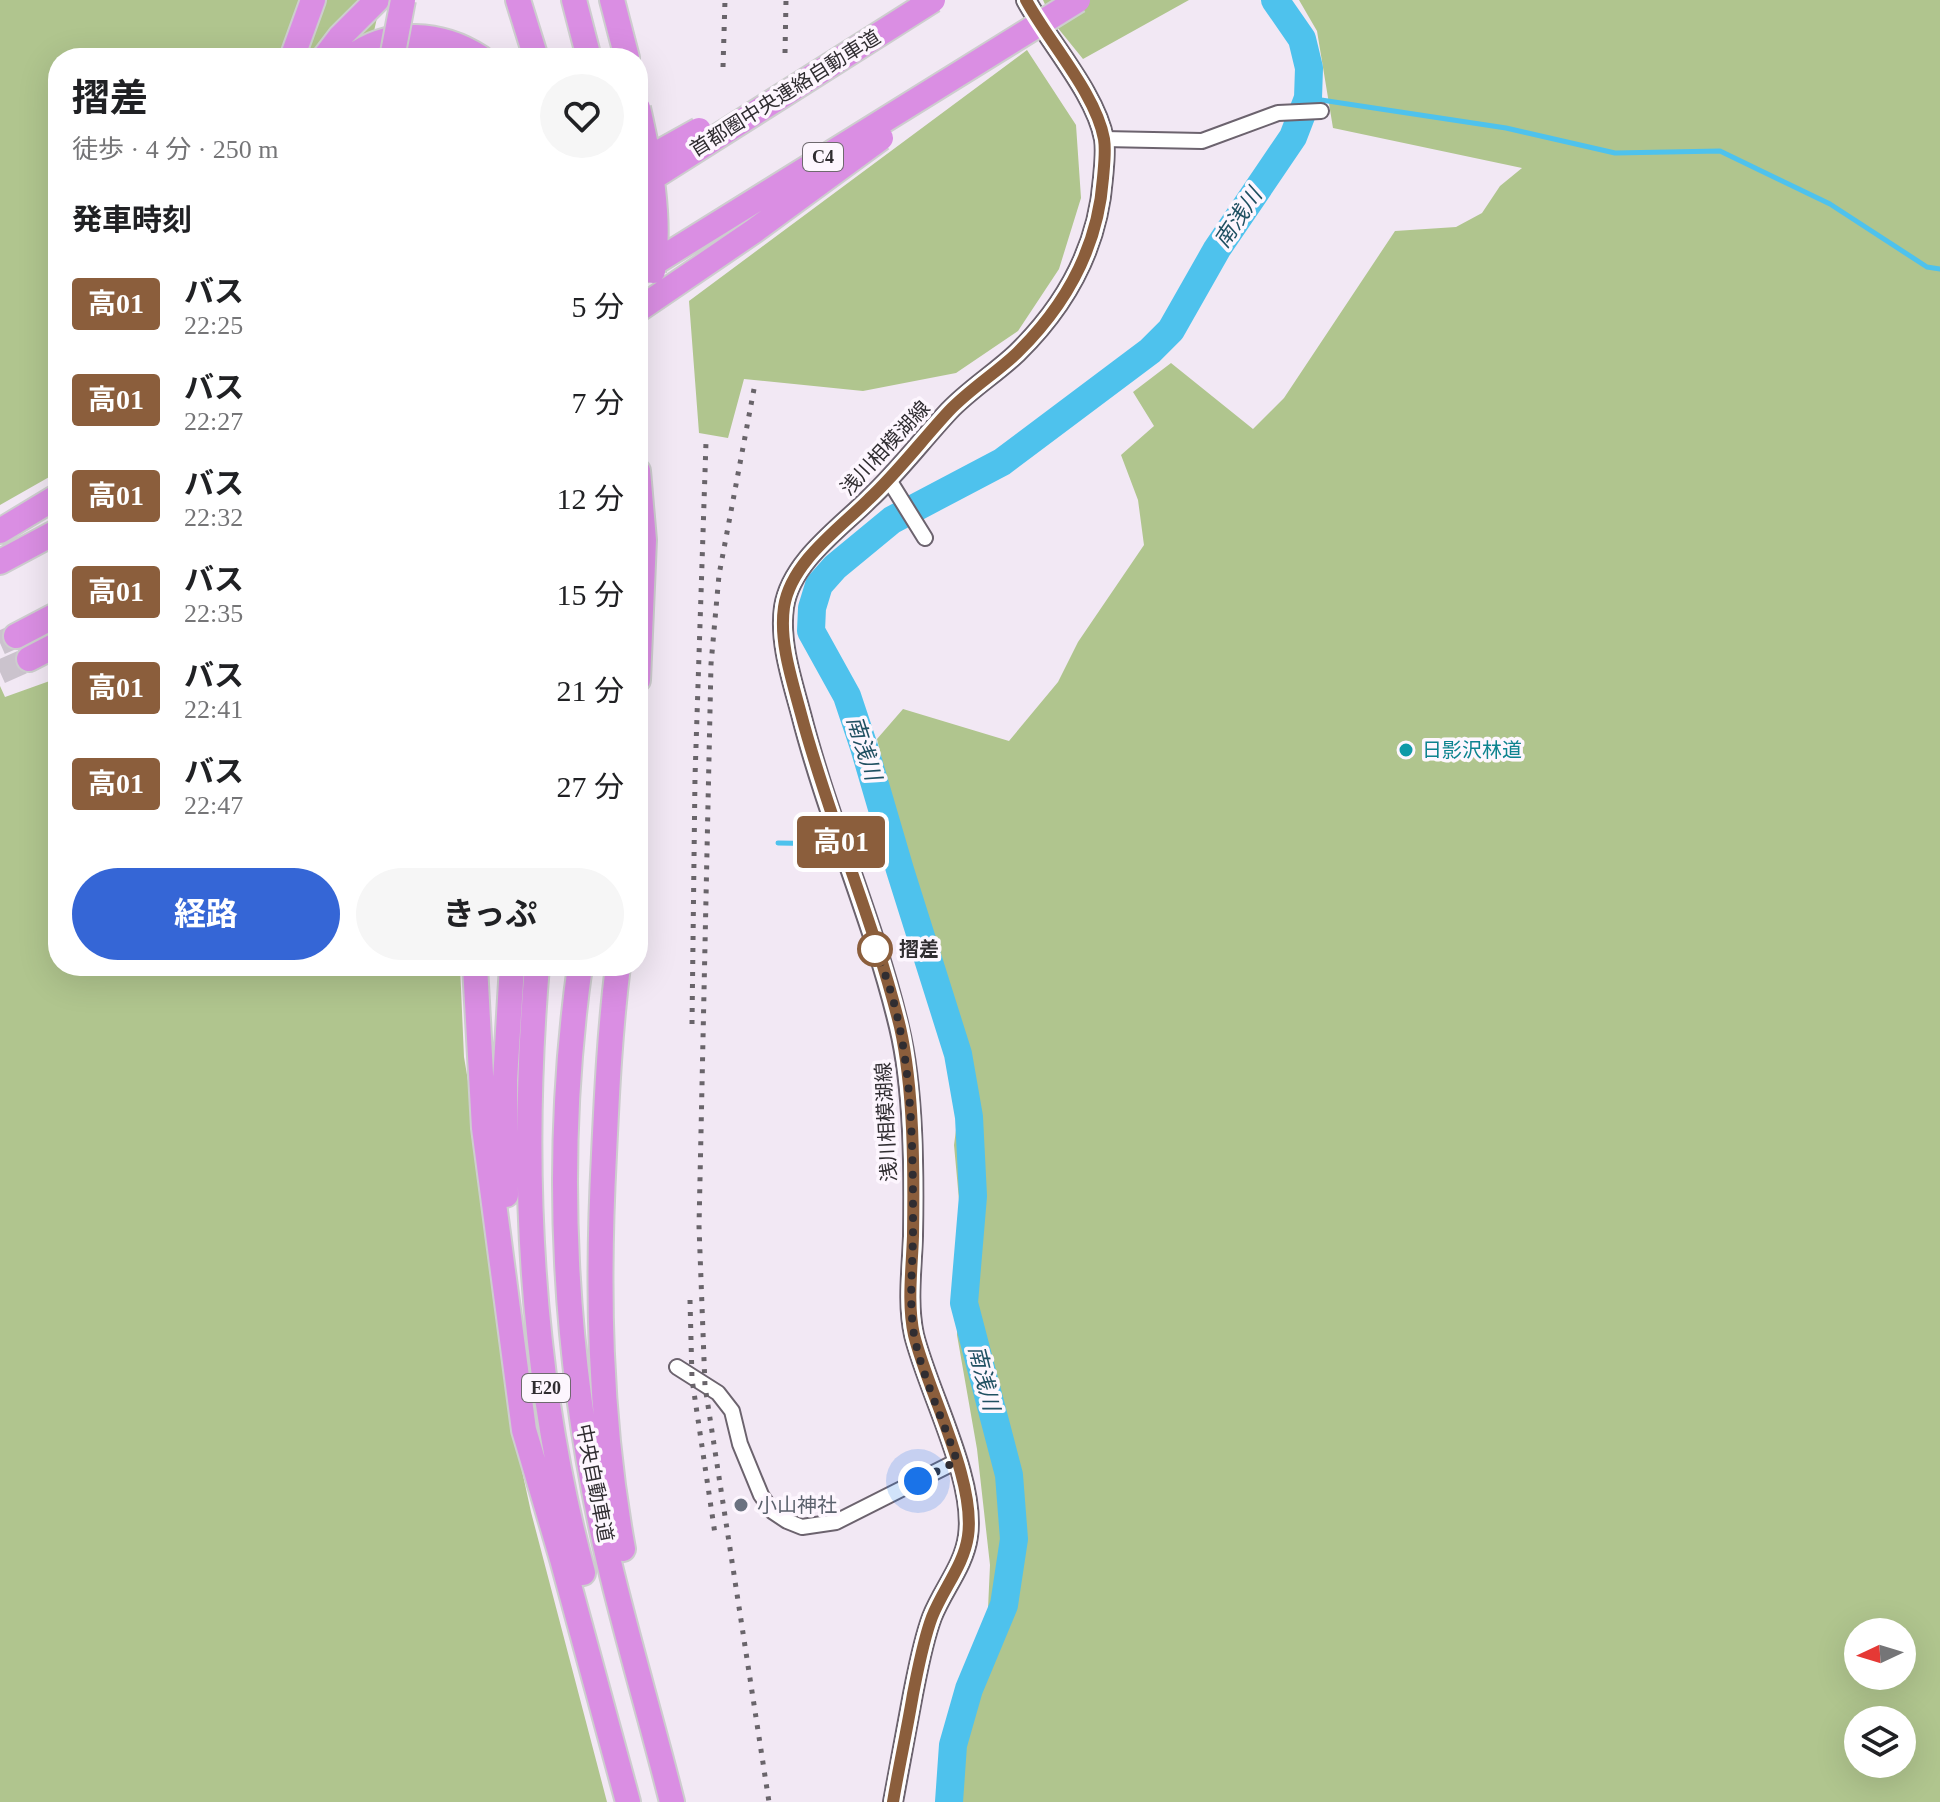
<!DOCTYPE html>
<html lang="ja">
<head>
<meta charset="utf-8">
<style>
	:root { --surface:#fff; --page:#f6f6f6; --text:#202124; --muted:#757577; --accent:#3566d6 }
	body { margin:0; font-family:"Times New Roman","Noto Sans JP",serif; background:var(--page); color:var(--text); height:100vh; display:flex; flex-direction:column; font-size:30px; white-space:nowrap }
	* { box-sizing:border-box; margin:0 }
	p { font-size:26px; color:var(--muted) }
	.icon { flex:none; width:44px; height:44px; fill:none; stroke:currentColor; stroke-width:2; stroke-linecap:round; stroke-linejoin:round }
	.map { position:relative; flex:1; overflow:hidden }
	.side { position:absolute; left:48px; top:48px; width:600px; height:928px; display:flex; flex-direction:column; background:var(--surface); border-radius:32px; box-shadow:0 8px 32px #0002 }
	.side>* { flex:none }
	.badge { padding:0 16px; border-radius:6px; font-size:28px; line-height:52px }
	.needle { width:52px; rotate:266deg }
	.buttons { position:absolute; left:1844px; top:1618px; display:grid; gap:16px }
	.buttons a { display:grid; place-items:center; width:72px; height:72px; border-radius:50%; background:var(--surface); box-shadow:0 8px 32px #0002; font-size:40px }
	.you { position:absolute; width:40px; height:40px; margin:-20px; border:6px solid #fff; border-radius:50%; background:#1a73e8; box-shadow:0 0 0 12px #1a73e833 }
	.map>.badge { position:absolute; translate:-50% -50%; box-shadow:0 0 0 4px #fff }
	h2 { padding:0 24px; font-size:30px; line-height:72px }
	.round { display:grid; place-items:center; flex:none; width:84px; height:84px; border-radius:42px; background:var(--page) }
	.overview { display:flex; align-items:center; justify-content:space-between; height:136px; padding:0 24px }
	h1 { font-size:38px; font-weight:700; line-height:60px }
	.action { display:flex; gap:16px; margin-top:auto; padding:16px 24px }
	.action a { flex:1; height:92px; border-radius:48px; background:var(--accent); color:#fff; font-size:32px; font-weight:700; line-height:92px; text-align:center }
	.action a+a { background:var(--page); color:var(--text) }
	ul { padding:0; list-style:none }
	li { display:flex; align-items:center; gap:24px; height:96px; padding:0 24px }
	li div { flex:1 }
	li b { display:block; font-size:30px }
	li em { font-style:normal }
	li .badge { min-width:88px; font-weight:700; text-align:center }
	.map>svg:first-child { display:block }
	.green { fill:#b0c58e; fill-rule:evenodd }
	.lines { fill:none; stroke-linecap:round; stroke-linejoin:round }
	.stream { stroke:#4ec2ed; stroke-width:5 }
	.river { stroke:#4ec2ed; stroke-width:28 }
	.motorway-tunnel { stroke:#cbc3cd; stroke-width:24; stroke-dasharray:24 12; stroke-linecap:butt }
	.minor-casing { stroke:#6c636e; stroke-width:18 }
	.secondary-casing { stroke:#6c636e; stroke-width:22 }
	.motorway-casing { stroke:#cdcdce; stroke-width:28 }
	.minor { stroke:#fff; stroke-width:14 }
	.secondary { stroke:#fff; stroke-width:18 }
	.motorway { stroke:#da8ee3; stroke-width:24 }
	.rail { stroke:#69646a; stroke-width:5; stroke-dasharray:4 8; stroke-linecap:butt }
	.motorway-bridge-casing { stroke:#cdcdce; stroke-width:28; stroke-linecap:butt }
	.motorway-bridge { stroke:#da8ee3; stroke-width:24 }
	.line-casing { stroke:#fff; stroke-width:18 }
	.line { stroke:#8b5e3c; stroke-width:12 }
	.walk { stroke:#302d31; stroke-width:8; stroke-dasharray:0 14.4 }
	.culture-dot { fill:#0f9aa8; stroke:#fdf6fe; stroke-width:3 }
	.stop-dot { fill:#fff; stroke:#8b5e3c; stroke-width:4 }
	.worship-dot { fill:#6b7280; stroke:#fdf6fe; stroke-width:3 }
	.labels { text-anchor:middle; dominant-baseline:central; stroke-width:7; stroke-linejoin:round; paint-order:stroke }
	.shield { fill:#fdf6fe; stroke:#6e696e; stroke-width:2 }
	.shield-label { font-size:18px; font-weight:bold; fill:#302d31 }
	.street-label { font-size:20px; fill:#302d31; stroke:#fdf6fe }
	.culture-label { font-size:20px; fill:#0d838f; stroke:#fdf6fe; text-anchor:start }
	.stop-label { font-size:20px; font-weight:bold; fill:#302d31; stroke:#fdf6fe; text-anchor:start }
	.worship-label { font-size:20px; fill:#5b616d; stroke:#fdf6fe; text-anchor:start }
	.water-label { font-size:22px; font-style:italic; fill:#205062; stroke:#fdf6fe }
</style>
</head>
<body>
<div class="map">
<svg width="1940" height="1802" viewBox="0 0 1940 1802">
	<rect width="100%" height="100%" fill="#f2e8f4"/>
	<path class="green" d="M0,0h381l-13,58h-310v414l-58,33z
		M1043,0h146l-106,59 -30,-37z
		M1299,0h641v1802h-979l-5,-37 29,-91 5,-109 -13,-116 -20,-114 3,-124 -6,-66 12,-90 -49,-148 -40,-168 26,-30 106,32 49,-59 20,-40 66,-97 -6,-45 -17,-45 33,-29 -21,-34 38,-29 82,66 31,-31 111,-167 61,-4 26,-14 18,-27 22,-18 -189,-40 -16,-97zM1858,1632h44v44h-44zM1858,1720h44v44h-44z
		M1027,50l49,75 5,73 -22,71 -41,62 -62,42 -93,18 -119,-12 -16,59 -29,-5 -10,-132z
		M58,678v288h402l4,91 27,162 18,192 22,101 76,290h-607v-1116l5,11z"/>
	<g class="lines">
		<path class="stream" d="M1308,98l198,30 109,25 105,-2 110,53 97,63 13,2
			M851,842l40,-1
			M778,843l59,1"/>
		<path class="river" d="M949,1802l4,-57 16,-56 35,-84 10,-66 -5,-64 -45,-172 9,-107 -4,-79 -11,-63 -58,-184 -36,-123 -17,-51 -36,-65 1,-23 7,-23 16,-18 57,-47 110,-58 148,-111 21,-21 46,-81 76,-112 15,-39 1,-30 -7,-29 -27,-39"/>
		<path class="motorway-tunnel" d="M0,643l16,-7
			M0,672l29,-13"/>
		<g class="minor-casing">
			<path id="minor" d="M1104,139l98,2 76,-28 43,-2
				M889,480l36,58
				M677,1367l41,26 14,18 8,33 21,51 11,16 15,10 15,6 34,-5 121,-61"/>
		</g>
		<g class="secondary-casing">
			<path id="secondary" d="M893,1802c7,-36 13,-72 20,-108 5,-25 10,-53 19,-77 11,-28 32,-51 36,-81 8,-57 -40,-144 -54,-201 -7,-32 -2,-67 -1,-99 1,-64 1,-147 -14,-209 -25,-106 -71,-207 -98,-313 -9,-34 -22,-72 -17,-107 7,-45 55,-78 85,-108 29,-27 53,-59 80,-88 21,-22 47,-38 68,-58 49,-48 81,-106 86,-175 1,-12 3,-27 1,-39 -8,-45 -56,-98 -78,-139"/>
		</g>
		<g class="motorway-casing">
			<path id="motorway" d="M518,0l18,58
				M574,0l15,58
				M612,0l15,58
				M292,58l21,-58
				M324,58l16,-21 37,-37
				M350,58c39,-30 92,-26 131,0
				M638,471l6,69 -6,140
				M0,531l58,-35
				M0,562l58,-31
				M16,636l42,-22
				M29,659l29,-15
				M475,966l9,162 40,302 38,129 66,243
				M537,966c-17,201 -7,412 46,607
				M580,966c-28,198 -16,401 29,596 19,80 43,160 63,240
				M618,966c-8,63 -11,125 -14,188 -7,133 -5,264 19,395
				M506,1195l-1,-115 7,-114"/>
		</g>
		<use href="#minor" class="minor"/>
		<use href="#secondary" class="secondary"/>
		<use href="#motorway" class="motorway"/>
		<path class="rail" d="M785,53l1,-53
			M723,67l2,-67
			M754,389l-35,186 -8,89 -12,562 6,160 64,416
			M692,1024l3,-247 11,-335
			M690,1300l2,79 23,155"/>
		<g class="motorway-bridge-casing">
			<path id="motorway-bridge" d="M392,58l11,-58
				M638,108c12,53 23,109 15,163
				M638,164l61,-34
				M638,187l295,-187
				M638,273l440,-273
				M638,310l116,-79 127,-93"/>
		</g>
		<use href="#motorway-bridge" class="motorway-bridge"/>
	</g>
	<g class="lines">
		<g class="line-casing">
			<path id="line" d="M893,1802c6,-36 14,-72 20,-108 5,-25 10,-53 19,-77 11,-28 32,-52 36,-81 8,-56 -40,-144 -54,-201 -7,-32 -2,-67 -1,-99 1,-64 1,-147 -13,-209 -26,-106 -71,-207 -99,-313 -9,-34 -22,-72 -17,-107 7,-45 55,-78 85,-108 29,-27 53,-59 80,-88 21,-22 47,-38 68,-58 49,-48 81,-106 86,-175 1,-12 3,-27 1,-39 -8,-45 -56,-98 -78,-139"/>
		</g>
		<use href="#line" class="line"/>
		<path class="walk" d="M875,949c38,84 38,187 38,281 0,32 -4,65 0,98 5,39 31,94 44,133l-39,20"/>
	</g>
	<circle class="culture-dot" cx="1406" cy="750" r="8"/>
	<circle class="stop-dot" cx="875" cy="949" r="16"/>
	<circle class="worship-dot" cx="741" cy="1505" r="8"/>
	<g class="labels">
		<g class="shield">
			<rect x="803" y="143" width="40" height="28" rx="6"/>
			<rect x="522" y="1374" width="48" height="28" rx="6"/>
		</g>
		<g class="shield-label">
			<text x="823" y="157">C4</text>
			<text x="546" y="1388">E20</text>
		</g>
		<g class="street-label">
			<text transform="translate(785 93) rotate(-32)">首都圏中央連絡自動車道</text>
			<text transform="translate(885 448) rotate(-47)">浅川相模湖線</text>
			<text transform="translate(886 1122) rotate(-93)">浅川相模湖線</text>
			<text transform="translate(595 1483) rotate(79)">中央自動車道</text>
		</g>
		<g class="culture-label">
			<text x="1422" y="750">日影沢林道</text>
		</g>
		<g class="stop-label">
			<text x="899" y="949">摺差</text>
		</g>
		<g class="worship-label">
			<text x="757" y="1505">小山神社</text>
		</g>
		<g class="water-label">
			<text transform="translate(1238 218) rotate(-56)">南浅川</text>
			<text transform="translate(864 748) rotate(72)">南浅川</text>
			<text transform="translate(984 1378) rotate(76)">南浅川</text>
		</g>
	</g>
</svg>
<div class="buttons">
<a><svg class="needle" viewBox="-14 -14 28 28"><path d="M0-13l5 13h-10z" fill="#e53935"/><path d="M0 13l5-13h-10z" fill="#757577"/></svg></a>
<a><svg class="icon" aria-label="layers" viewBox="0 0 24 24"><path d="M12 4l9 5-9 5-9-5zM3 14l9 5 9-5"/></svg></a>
</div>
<div class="you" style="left:918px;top:1481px"></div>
<b class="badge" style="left:841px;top:842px;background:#8b5e3c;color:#fff">高01</b>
<section class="side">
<div class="overview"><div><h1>摺差</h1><p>徒歩 · 4 分 · 250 m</p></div><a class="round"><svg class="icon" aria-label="heart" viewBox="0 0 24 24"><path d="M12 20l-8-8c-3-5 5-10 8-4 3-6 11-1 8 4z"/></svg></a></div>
<h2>発車時刻</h2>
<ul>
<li><span class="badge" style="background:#8b5e3c;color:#fff">高01</span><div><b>バス</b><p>22:25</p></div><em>5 分</em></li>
<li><span class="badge" style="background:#8b5e3c;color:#fff">高01</span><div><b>バス</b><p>22:27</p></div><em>7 分</em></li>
<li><span class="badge" style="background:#8b5e3c;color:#fff">高01</span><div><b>バス</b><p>22:32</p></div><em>12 分</em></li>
<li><span class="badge" style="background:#8b5e3c;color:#fff">高01</span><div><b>バス</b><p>22:35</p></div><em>15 分</em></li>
<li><span class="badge" style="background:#8b5e3c;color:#fff">高01</span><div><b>バス</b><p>22:41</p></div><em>21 分</em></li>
<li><span class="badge" style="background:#8b5e3c;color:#fff">高01</span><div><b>バス</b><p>22:47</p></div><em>27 分</em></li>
</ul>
<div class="action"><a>経路</a><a>きっぷ</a></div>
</section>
</div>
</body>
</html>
